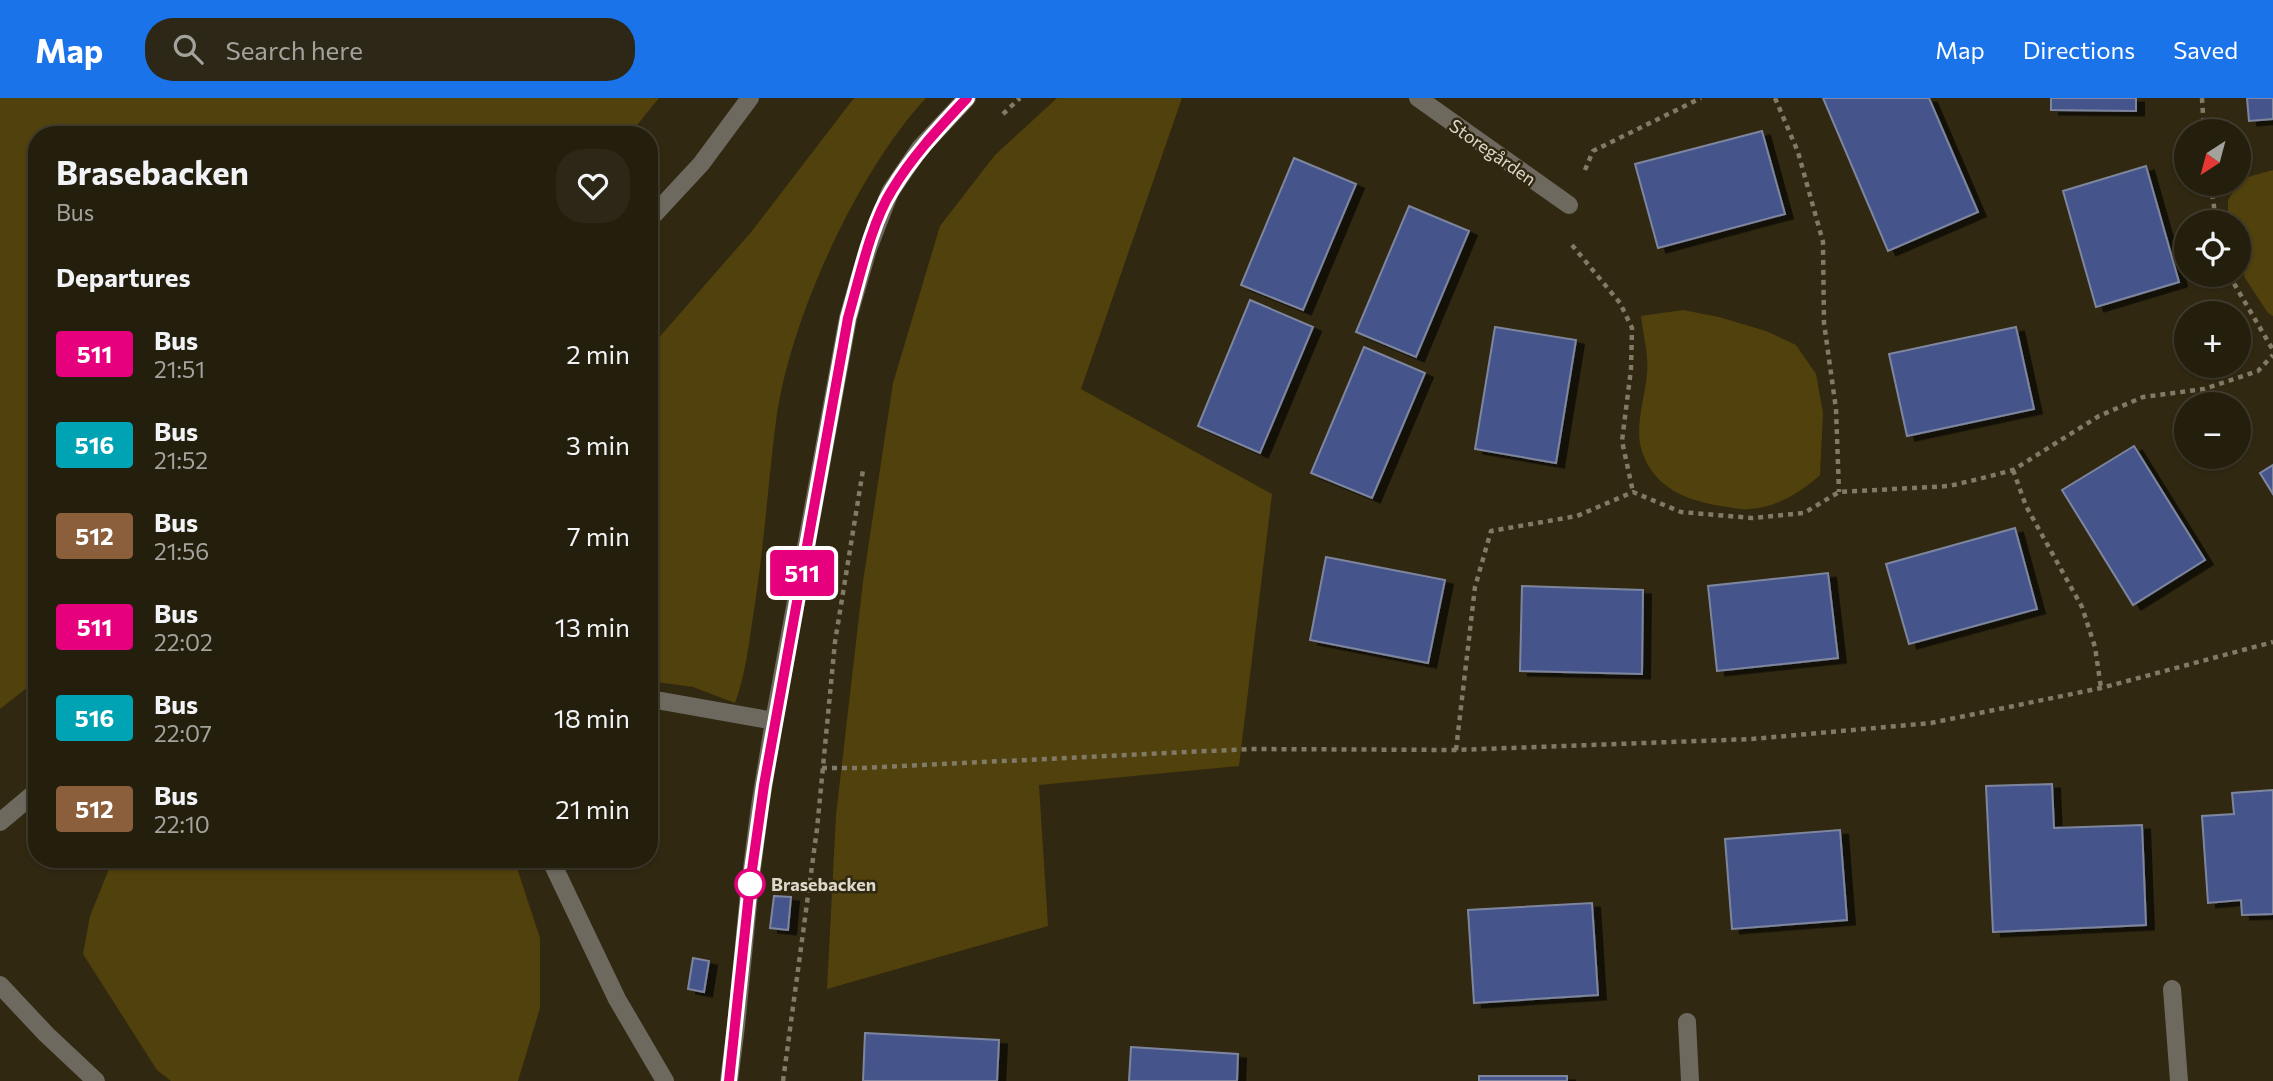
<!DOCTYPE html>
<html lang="en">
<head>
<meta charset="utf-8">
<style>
	:root { --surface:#241e0d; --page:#2c2716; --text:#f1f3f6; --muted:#a3a29d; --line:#413c2e; --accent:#1a73e8 }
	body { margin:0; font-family:Commissioner,sans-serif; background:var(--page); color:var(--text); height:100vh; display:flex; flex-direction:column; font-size:26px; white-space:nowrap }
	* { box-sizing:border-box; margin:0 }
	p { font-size:23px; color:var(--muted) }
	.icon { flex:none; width:38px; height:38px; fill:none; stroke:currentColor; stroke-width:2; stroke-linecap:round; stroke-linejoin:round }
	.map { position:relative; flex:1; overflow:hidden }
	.panel { position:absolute; left:28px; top:28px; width:630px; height:742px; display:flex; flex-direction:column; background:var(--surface); border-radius:28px; box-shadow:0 2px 5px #0004,0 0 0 2px var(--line) }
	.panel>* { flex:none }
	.badge { padding:0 14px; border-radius:5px; font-size:24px; line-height:46px }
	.needle { width:46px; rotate:216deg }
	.tools { position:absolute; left:2174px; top:21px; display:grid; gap:14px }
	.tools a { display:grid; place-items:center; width:77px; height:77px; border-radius:50%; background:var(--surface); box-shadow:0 2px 5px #0004,0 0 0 2px var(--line); font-size:35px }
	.map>.badge { position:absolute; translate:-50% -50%; box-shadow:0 0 0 4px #fff }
	h2 { padding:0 28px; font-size:26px; line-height:63px }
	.round { display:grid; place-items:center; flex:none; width:74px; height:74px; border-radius:28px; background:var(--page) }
	.overview { display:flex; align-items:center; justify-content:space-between; height:119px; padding:0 28px }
	h1 { font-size:33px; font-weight:700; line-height:52px }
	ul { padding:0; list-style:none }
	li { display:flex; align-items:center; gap:21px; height:91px; padding:0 28px }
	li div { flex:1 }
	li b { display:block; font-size:26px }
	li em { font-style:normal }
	li .badge { min-width:77px; font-weight:700; text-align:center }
	header { display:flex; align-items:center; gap:42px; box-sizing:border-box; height:98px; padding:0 35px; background:var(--accent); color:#fff }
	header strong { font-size:33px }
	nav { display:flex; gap:38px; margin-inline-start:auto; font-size:24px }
	.search { width:490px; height:63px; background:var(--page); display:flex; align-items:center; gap:18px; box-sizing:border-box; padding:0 24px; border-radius:28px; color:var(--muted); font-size:26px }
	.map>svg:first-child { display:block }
	.green { fill:#51410d }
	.building { fill:#45548b; stroke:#7e869f; stroke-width:2; filter:url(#shadow) }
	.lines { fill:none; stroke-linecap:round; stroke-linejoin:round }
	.path { stroke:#807a67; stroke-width:4.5; stroke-dasharray:5 5; stroke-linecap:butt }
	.minor { stroke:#6d695f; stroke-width:18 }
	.line-casing { stroke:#fff; stroke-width:16 }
	.line { stroke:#e6007e; stroke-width:10 }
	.stop-dot { fill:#fff; stroke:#e6007e; stroke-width:3.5 }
	.labels { text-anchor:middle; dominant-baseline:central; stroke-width:5; stroke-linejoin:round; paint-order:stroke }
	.street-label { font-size:18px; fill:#dcd8ca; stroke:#302811 }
	.stop-label { font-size:18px; font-weight:bold; fill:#dcd8ca; stroke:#302811; text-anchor:start }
</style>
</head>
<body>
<header>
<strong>Map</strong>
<div class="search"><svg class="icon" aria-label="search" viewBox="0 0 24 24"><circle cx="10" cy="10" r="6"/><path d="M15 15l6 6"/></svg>Search here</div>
<nav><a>Map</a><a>Directions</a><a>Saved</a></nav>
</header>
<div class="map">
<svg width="2273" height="983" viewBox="0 0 2273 983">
	<defs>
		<filter id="shadow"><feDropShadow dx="8" dy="4.5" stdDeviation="0" flood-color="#0009"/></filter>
	</defs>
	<rect width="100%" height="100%" fill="#302811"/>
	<path class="green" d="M0,0h659l-30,37h-592v545l-37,29z
		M854,0h72c-69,74 -137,223 -150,323 -8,63 -12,126 -22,189 -5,32 -8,63 -19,93l-42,-16 -44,-6v-332l103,-118z
		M1057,0h125l-101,291 191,105 -33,272 -200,19 9,141 -221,63 9,-174 27,-233 30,-199 47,-157 55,-71z
		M2273,72v146l-5,-3 -23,-35 -7,-21v-35h-10v-22l13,-21z
		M1683,212l36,7 47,14 30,14 20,29 7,39 -3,62c-19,17 -44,33 -71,34 -6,1 -14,-1 -21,-2 -38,-5 -75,-17 -87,-59 -6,-22 4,-51 6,-74 2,-18 -4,-40 -6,-58z
		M113,761h401l26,79v70l-22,73h-347l-14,-11 -74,-116 7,-38z"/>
	<path class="building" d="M1823,0h106l49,114 -90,39z
		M2051,0h85v13l-85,-1z
		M2247,0h26v21l-24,2z
		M1762,33l23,83 -127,34 -23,-84z
		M1294,60l62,26 -53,126 -62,-25z
		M2146,68l33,116 -83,25 -33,-116z
		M1409,108l60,25 -53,126 -60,-25z
		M1250,202l63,27 -53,126 -62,-27z
		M1495,229l81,13 -20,123 -81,-14z
		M2016,229l18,82 -127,27 -18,-82z
		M1364,249l61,26 -53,125 -61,-25z
		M2134,348l71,114 -72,45 -71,-115z
		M2273,367v29l-13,-21z
		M2015,430l22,81 -128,35 -23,-80z
		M1326,459l119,23 -17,83 -118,-23z
		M1828,475l10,85 -121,13 -9,-85z
		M1522,488l121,4 -1,84 -122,-3z
		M2052,686l2,44 88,-3 4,100 -153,7 -7,-146z
		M2273,692v124l-31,1 -1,-15 -33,3 -6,-87 32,-2 -2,-21z
		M1840,732l7,90 -115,9 -7,-90z
		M774,798l17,1 -3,33 -18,-2z
		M1592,805l6,92 -124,8 -6,-93z
		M693,860l16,3 -5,31 -16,-3z
		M865,935l134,7 -2,41h-134z
		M1131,949l107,7 -1,27h-108z
		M1479,978h88v5h-88z"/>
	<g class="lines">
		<path class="path" d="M1775,0l23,54 25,90 1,81 12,86 3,83
			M2202,0l2,33
			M1003,16l17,-16
			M1585,72l8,-19 108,-53
			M2211,86l5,38
			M1572,147l48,58 12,25 -1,41 -9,72 11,51
			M2229,177l44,75
			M2013,372l13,36 56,101 13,40 6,41
			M1456,652l19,-163 16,-56 86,-15 56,-24 48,20 71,6 52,-5 35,-21 110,-6 30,-7 34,-9 86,-54 44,-19 61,-8 54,-18 15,-16
			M822,670h39l389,-19 206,1 296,-11 179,-16 170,-35 172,-46
			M783,983l34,-252 18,-187 28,-172"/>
		<path class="minor" d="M1418,0l151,107
			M649,122l52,-56 49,-66
			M649,605l7,-3 118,21
			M0,724l37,-31
			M553,761v6l64,134 48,82
			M0,887l46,49 50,47
			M2172,891l7,92
			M1687,924l3,59
			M729,983l7,-55 14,-142 10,-78 14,-85 74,-403 20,-69 22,-57 30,-44 47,-50"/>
	</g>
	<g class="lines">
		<g class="line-casing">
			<path id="line" d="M729,983l21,-197 14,-99 84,-467c11,-38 23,-95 44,-128 21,-35 48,-63 75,-92"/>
		</g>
		<use href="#line" class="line"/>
	</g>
	<circle class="stop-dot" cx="750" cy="786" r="14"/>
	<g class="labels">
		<g class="street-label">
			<text transform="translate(1493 54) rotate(35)">Storegården</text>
		</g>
		<g class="stop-label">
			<text x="771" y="786">Brasebacken</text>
		</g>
	</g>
</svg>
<div class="tools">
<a><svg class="needle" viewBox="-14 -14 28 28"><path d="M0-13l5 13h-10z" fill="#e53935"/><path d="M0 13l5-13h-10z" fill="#a3a29d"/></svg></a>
<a><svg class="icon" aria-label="locate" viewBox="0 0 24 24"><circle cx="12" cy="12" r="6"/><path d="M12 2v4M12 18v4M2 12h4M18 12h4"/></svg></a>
<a>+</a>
<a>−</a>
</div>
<b class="badge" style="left:802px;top:475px;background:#e6007e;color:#fff">511</b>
<section class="panel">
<div class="overview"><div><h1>Brasebacken</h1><p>Bus</p></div><a class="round"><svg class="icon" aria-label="heart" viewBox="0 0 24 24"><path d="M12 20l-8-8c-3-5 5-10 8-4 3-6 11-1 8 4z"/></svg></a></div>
<h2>Departures</h2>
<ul>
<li><span class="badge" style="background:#e6007e;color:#fff">511</span><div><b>Bus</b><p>21:51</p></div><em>2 min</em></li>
<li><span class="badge" style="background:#00a3b4;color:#fff">516</span><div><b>Bus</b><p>21:52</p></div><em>3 min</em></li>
<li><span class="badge" style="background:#8b5e3c;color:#fff">512</span><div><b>Bus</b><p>21:56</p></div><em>7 min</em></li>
<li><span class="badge" style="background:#e6007e;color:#fff">511</span><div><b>Bus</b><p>22:02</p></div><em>13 min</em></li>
<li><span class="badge" style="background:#00a3b4;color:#fff">516</span><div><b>Bus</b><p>22:07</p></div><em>18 min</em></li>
<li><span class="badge" style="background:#8b5e3c;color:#fff">512</span><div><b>Bus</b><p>22:10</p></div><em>21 min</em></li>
</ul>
</section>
</div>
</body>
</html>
